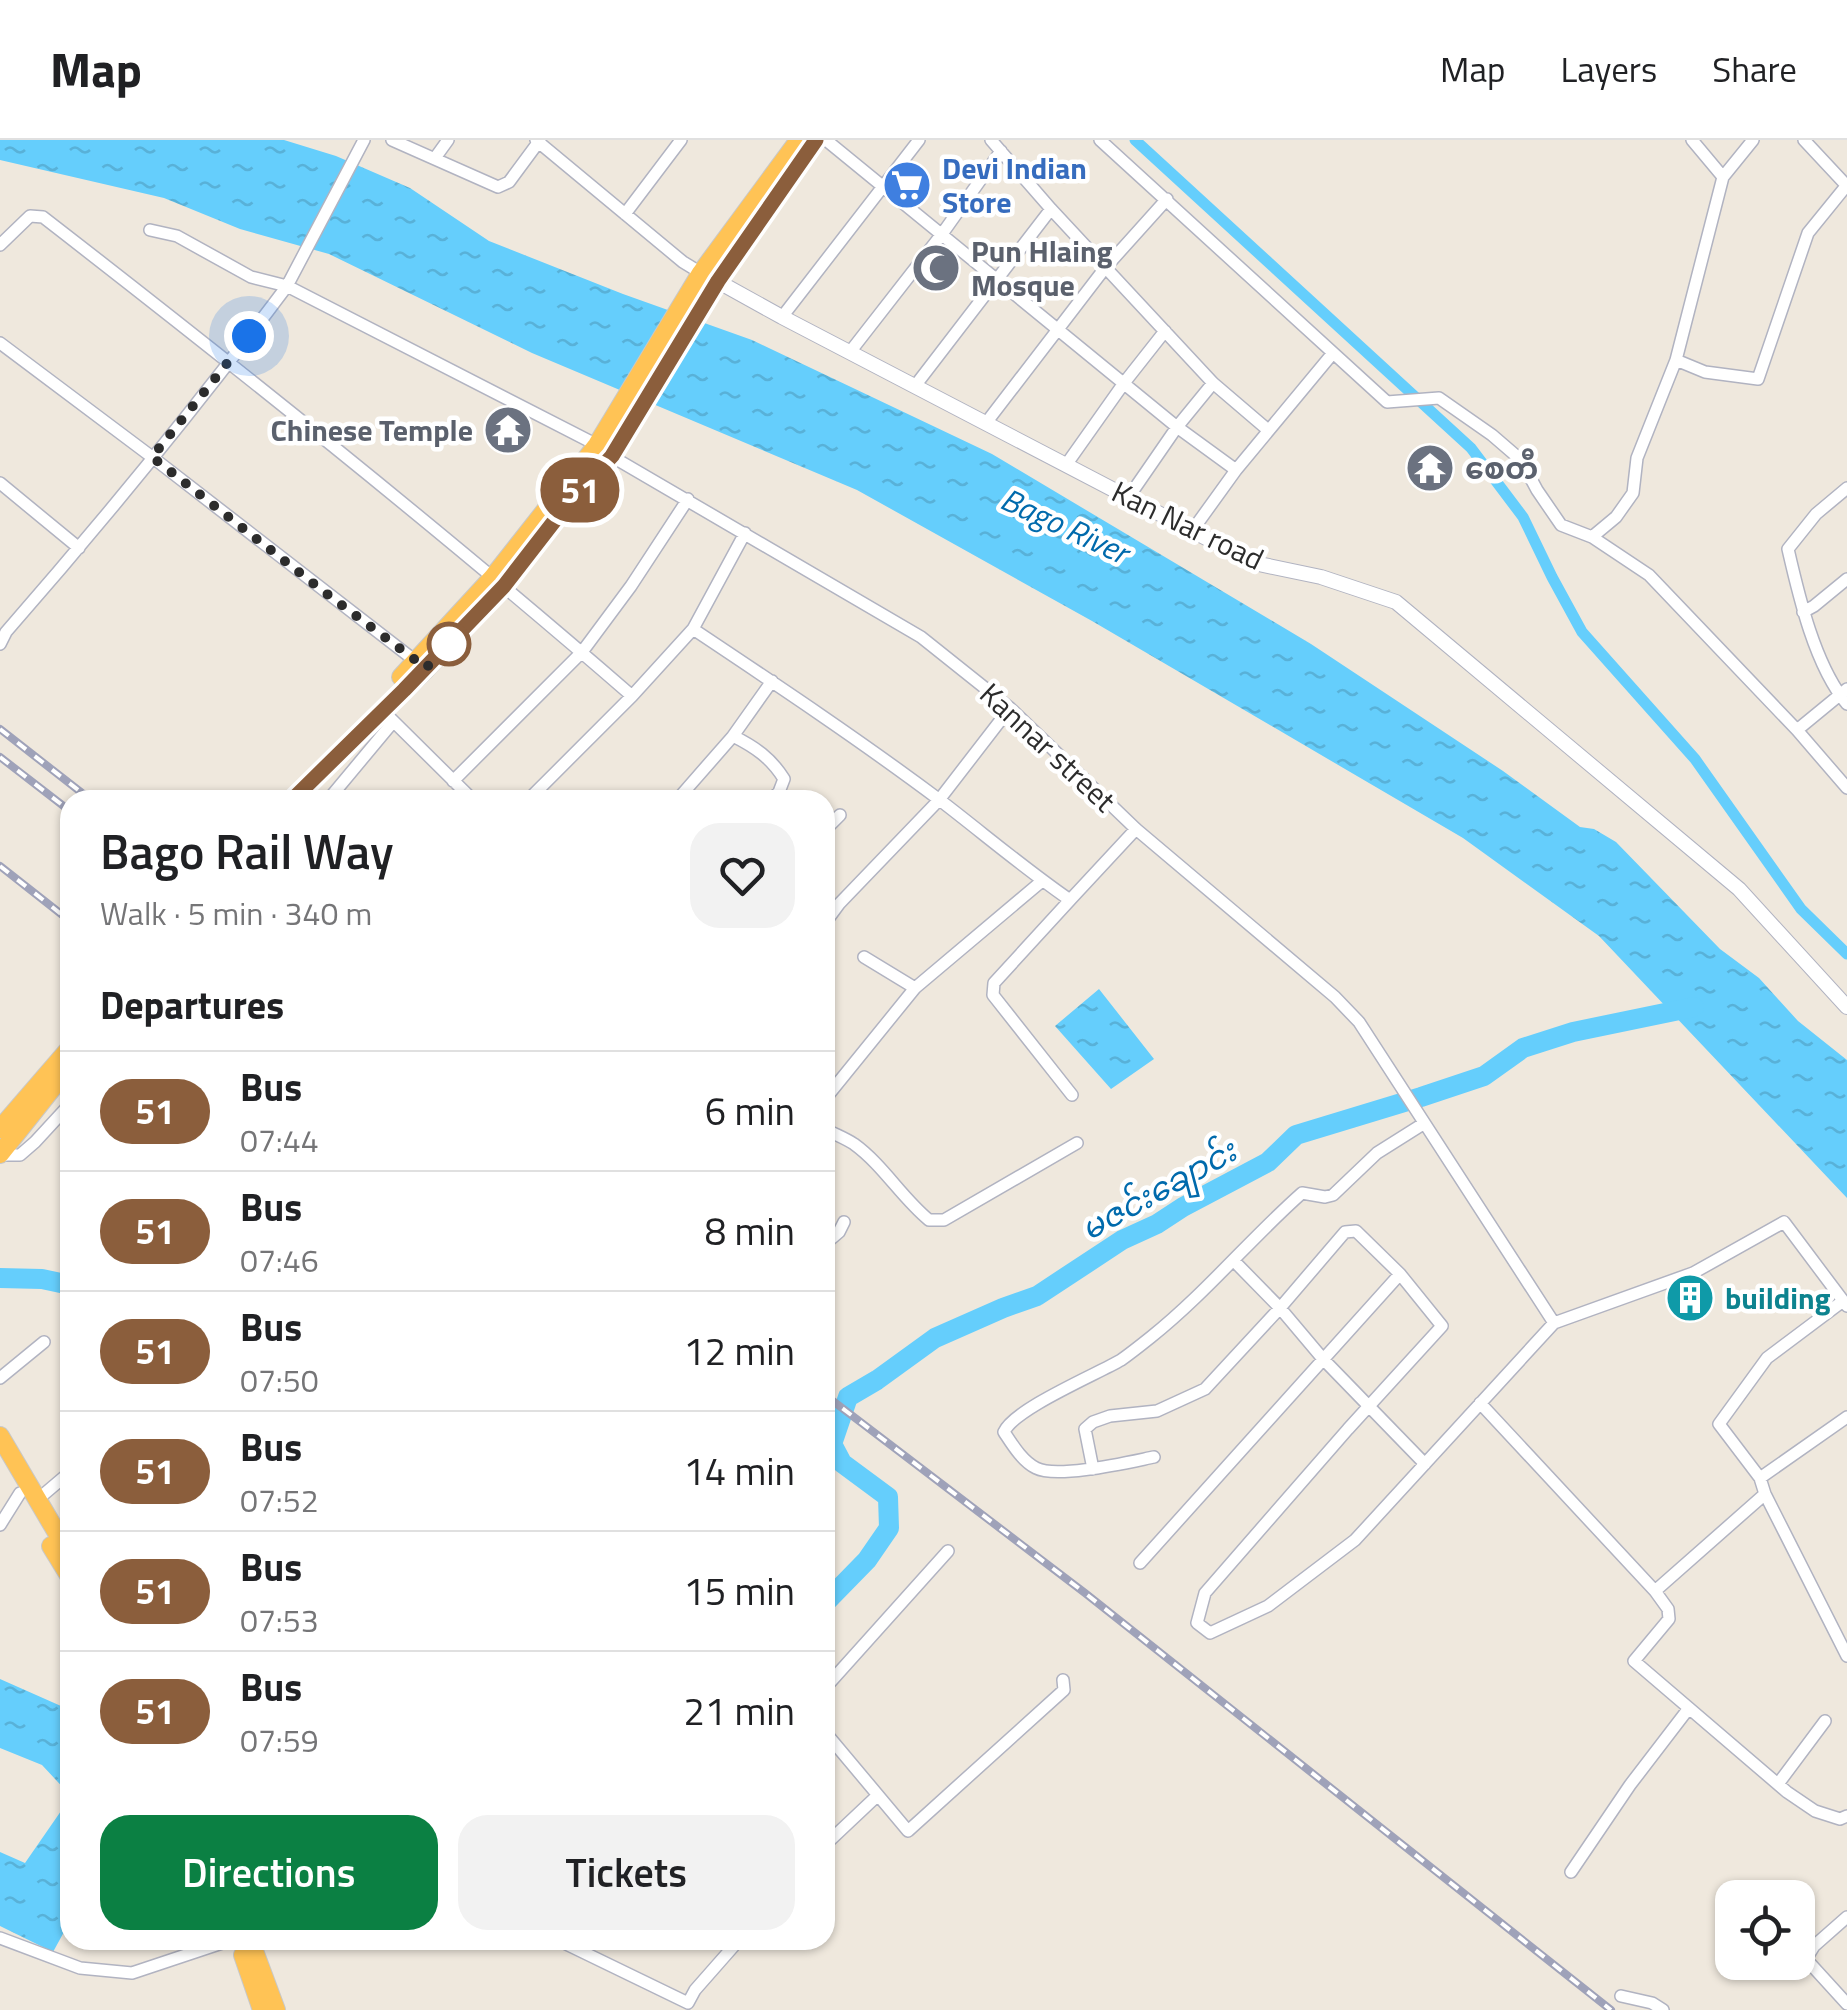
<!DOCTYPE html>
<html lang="en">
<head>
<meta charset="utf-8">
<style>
	:root { --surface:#fff; --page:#f2f2f2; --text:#202124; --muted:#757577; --line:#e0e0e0; --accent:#0b8043 }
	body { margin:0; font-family:"Titillium Web","Noto Sans Myanmar",sans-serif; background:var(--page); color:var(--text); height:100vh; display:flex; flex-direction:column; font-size:38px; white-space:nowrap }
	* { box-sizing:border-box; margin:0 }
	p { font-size:32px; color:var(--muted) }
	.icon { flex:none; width:55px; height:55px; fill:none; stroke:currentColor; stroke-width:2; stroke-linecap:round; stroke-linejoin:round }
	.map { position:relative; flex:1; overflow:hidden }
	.sheet { position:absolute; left:60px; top:650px; width:775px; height:1160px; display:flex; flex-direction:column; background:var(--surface); border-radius:30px; box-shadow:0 2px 8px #0004 }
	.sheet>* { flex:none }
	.badge { padding:0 20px; border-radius:32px; font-size:35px; line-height:65px }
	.fabs { position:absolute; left:1715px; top:1740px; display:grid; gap:20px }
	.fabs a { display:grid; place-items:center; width:100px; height:100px; border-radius:20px; background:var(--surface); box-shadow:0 2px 8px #0004; font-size:50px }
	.you { position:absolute; width:50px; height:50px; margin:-25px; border:8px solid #fff; border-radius:50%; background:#1a73e8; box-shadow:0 0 0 15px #1a73e833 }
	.map>.badge { position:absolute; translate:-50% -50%; box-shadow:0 0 0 5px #fff }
	h2 { padding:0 40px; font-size:38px; line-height:90px }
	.round { display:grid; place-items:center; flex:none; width:105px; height:105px; border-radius:30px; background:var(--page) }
	.overview { display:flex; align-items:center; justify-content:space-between; height:170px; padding:0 40px }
	h1 { font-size:48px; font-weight:600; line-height:75px }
	.cta { display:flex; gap:20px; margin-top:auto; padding:20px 40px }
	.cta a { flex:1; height:115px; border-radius:30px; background:var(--accent); color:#fff; font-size:40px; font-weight:600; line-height:115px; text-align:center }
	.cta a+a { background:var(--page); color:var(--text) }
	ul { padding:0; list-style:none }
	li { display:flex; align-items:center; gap:30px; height:120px; padding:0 40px; border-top:2px solid var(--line) }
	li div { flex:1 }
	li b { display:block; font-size:38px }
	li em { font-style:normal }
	li .badge { min-width:110px; font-weight:700; text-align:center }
	header { display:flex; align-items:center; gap:60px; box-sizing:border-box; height:140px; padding:0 50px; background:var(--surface); border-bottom:2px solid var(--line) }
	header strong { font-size:48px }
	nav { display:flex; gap:55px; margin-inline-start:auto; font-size:35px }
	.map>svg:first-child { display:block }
	.water { fill:url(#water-ripples) }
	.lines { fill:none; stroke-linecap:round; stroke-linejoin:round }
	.canal { stroke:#65cefc; stroke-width:11 }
	.river { stroke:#65cefc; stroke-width:20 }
	.minor-casing { stroke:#b1b3c1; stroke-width:14 }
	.tertiary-casing { stroke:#b1b3c1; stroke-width:16 }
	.trunk-casing { stroke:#c8c8c8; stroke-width:20 }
	.minor { stroke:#fff; stroke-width:11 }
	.tertiary { stroke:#fff; stroke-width:14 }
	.trunk { stroke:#ffc355; stroke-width:18 }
	.rail-casing { stroke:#9fa2b9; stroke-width:8 }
	.rail { stroke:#fff; stroke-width:4; stroke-dasharray:11; stroke-linecap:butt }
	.line-casing { stroke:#fff; stroke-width:22 }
	.line { stroke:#8b5e3c; stroke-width:15 }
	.walk { stroke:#2c2c2c; stroke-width:10; stroke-dasharray:0 18 }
	.stop-dot { fill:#fff; stroke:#8b5e3c; stroke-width:5 }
	.labels { text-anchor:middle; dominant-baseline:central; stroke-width:9; stroke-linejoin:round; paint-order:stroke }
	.shop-label { font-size:30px; font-weight:bold; fill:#366cbe; stroke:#fff; text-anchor:start }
	.worship-label { font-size:30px; font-weight:bold; fill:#5b616d; stroke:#fff; text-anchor:start }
	.street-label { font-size:30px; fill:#2c2c2c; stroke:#fff }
	.culture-label { font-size:30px; font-weight:bold; fill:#0d838f; stroke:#fff; text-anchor:start }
	.water-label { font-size:32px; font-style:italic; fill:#006aac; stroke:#fff }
</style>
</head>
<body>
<header>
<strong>Map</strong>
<nav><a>Map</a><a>Layers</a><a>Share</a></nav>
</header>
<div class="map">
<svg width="1847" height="1870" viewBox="0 0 1847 1870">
	<defs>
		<pattern id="water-ripples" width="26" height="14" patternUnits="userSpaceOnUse" patternTransform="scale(2.5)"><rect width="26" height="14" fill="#65cefc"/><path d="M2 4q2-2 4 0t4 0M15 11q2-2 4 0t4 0" fill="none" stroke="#58b1d8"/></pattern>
	</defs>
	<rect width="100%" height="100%" fill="#efe8dd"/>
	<path class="water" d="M0,0h284l52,16 74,32 79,53 134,53 129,46 240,114 319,190 192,127 77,56 14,2 22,13 104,107 39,29 39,43 49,39v138l-248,-262 -136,-98 -371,-217 -235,-131 -325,-137 -203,-99 -89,-25 -76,-31 -164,-38z
		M1099,849l55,70 -43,30 -56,-63z
		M0,1539l70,31v85l-28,-30 -42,-17z
		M70,1658v123l-17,31 -53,-26v-74l25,11z"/>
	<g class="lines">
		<path class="canal" d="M1135,0l336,308 52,69 29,60 30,55 113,127 106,150 46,45"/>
		<path class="river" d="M0,1138l42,1 28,6
			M825,1463l42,-43 22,-32 -1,-31 -46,-34 -10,-19 16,-47 29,-17 58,-42 68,-30 34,-12 85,-56 35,-16 26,-17 85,-45 28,-27 125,-38 63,-21 39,-28 50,-16 121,-25"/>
		<g class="minor-casing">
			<path id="minor" d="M392,0l106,47 11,-5 31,-42
				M536,0l147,122 18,11
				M826,0l351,287 59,43
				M991,0l60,69 162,174 55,47
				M1100,0l287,262 52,-4 53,37 29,25 16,30 24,35 31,12 57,38 148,155 50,-41
				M1692,0l31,37
				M1804,0l43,46
				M435,18l13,-18
				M625,74l56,-74
				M150,90l27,6 74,41 36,9 77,-146
				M0,105l30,-29 13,1c200,155 398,313 589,479
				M782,177l137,-177
				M0,203l152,114 266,206
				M850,212l92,-118 59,-83
				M1676,220l29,12 53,7 50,-146 39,-48
				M915,246l136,-177
				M986,283l119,-155 62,-69
				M611,316l310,181 89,71 126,121 199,168 24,25 195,301 -199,217 -87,66 -58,27 -13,-10 8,-30 143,-164 94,-103 -42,-52 -44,-43 -11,1 -65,76 -75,81 -48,22 -47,5 -17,6 -8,7 8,40
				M1066,325l58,-82 41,-52
				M0,343l79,65
				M1847,348l-31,26 -28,35c11,48 27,117 59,155
				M1128,358l49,-71 36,-44
				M1192,391l44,-61 97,-117
				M1592,397l24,-20 17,-24 4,-35 39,-98 47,-183 30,-37
				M1803,472l11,-6 33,-27
				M693,489c84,56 168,112 248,172 43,33 84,68 129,99l66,-71
				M0,504l6,-12c98,-112 192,-227 281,-346l310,159
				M383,571l90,89
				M1797,590l50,58
				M733,596l39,-55
				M453,641l129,-129 49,-66 57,-87
				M328,660l65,-78
				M528,660l104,-104 61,-67 52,-96
				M677,660l56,-64c22,11 38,22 51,43l-5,13 -8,8
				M825,690l15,-15
				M1070,760l-76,83 -1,12 79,100
				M825,783l14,-19 100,-104 71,-92
				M864,817l51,31
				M825,959l90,-111 127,-107
				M825,989c9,5 20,9 29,15 29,21 48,54 75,76h15l133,-77
				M0,1015h20l15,-13 35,-38
				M825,1104l14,-12 5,-10
				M1234,1121l46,47 43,51 102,105
				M1843,1161l-76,57 -48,66 41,54 5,16 82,162
				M1554,1183l139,-50 91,-51 63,84
				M0,1238l44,-36
				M1480,1263l175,188 110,-97
				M1154,1317c-25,5 -97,22 -118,11 -14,-7 -24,-24 -32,-36 10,-23 91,-57 117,-72 10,-7 20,-15 30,-23 55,-44 99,-98 151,-144l23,4 8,-2 44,-42 46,-29
				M1760,1338l87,-61
				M37,1360l33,-28
				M0,1385l20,-32
				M1140,1423l260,-289
				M1655,1451l13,18 1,10 -35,42 153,131 28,19 25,8 7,-3
				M825,1548l123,-137
				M825,1592l83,99 156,-141 -1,-10
				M1778,1644l47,-63
				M825,1705l52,-49
				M1571,1732l59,-87 59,-77
				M1847,1777l-33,29 -8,13 41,45
				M0,1798l80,30 52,5 99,-33
				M558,1800l130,63 7,-13 44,-50
				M1621,1856l31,7 11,7"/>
		</g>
		<g class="tertiary-casing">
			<path id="tertiary" d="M717,141l65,36 472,246 67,14 75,25 343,287 108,118"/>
		</g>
		<g class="trunk-casing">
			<path id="trunk" d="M401,537l92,-100 104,-132 104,-172 98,-133
				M292,660l134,-131 78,-83 62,-80 45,-50 106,-175 99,-141
				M0,989l70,-81
				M0,1014l70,-88
				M0,1296l70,119
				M51,1406l19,31
				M250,1800l26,70
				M243,1815l19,55"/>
		</g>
		<use href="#minor" class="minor"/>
		<use href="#tertiary" class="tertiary"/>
		<use href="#trunk" class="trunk"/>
		<g class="rail-casing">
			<path id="rail" d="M0,589l91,71
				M0,617l70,54
				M0,726l70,55
				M825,1255l260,198 526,417"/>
		</g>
		<use href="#rail" class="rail"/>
	</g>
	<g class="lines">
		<g class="line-casing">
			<path id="line" d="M292,660l112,-110 100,-104 62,-80 46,-50 106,-175 98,-141"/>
		</g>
		<use href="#line" class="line"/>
		<path class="walk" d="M249,196l-97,121 171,134 103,77 23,-24"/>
	</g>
	<defs>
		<g id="supermarket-disc" transform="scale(2.5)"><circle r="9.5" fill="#3f7fe0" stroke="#fff"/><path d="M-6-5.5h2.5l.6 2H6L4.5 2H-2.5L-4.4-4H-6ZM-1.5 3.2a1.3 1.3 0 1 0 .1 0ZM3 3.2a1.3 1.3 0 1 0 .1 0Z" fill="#fff"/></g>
		<g id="mosque-disc" transform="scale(2.5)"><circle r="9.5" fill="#6b7280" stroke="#fff"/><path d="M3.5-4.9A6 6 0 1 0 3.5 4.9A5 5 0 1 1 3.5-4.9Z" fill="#fff"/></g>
		<g id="temple-disc" transform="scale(2.5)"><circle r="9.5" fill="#6b7280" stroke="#fff"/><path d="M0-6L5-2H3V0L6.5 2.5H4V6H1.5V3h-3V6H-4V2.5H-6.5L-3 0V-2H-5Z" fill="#fff"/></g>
		<g id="building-disc" transform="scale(2.5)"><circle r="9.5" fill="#0f9aa8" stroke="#fff"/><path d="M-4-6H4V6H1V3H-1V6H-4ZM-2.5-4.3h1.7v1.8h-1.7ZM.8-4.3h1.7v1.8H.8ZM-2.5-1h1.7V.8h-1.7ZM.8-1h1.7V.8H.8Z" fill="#fff"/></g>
	</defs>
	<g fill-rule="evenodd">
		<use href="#supermarket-disc" x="907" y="45"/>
		<use href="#mosque-disc" x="936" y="128"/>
		<use href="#temple-disc" x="508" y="290"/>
		<use href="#temple-disc" x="1430" y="328"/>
		<use href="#building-disc" x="1690" y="1158"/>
	</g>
	<circle class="stop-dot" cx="449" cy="504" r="20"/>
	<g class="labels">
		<g class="shop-label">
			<text x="942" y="28">Devi Indian<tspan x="942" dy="34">Store</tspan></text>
		</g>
		<g class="worship-label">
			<text x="971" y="111">Pun Hlaing<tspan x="971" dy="34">Mosque</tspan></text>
			<text x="473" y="290" text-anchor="end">Chinese Temple</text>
			<text x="1465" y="328">စေတီ</text>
		</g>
		<g class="street-label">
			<text transform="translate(1188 385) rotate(26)">Kan Nar road</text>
			<text transform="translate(1048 607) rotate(43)">Kannar street</text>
		</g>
		<g class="culture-label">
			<text x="1725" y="1158">building</text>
		</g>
		<g class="water-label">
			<text transform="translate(1065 385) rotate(25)">Bago River</text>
			<text transform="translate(1158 1049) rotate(-29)">မဇင်းချောင်း</text>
		</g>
	</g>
</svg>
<div class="fabs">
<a><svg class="icon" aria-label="locate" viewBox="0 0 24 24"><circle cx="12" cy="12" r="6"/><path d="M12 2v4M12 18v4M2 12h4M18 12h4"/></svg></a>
</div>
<div class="you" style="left:249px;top:196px"></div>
<b class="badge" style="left:580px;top:350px;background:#8b5e3c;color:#fff">51</b>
<section class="sheet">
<div class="overview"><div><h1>Bago Rail Way</h1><p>Walk · 5 min · 340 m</p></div><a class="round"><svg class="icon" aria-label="heart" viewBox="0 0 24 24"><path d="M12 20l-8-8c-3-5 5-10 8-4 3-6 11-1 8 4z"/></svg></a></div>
<h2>Departures</h2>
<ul>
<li><span class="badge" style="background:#8b5e3c;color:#fff">51</span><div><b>Bus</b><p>07:44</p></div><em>6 min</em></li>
<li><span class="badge" style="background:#8b5e3c;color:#fff">51</span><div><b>Bus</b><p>07:46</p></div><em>8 min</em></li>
<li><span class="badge" style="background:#8b5e3c;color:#fff">51</span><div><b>Bus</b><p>07:50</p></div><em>12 min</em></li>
<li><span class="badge" style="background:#8b5e3c;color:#fff">51</span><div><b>Bus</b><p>07:52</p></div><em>14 min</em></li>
<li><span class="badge" style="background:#8b5e3c;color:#fff">51</span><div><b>Bus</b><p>07:53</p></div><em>15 min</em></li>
<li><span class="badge" style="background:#8b5e3c;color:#fff">51</span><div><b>Bus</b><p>07:59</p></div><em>21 min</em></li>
</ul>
<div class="cta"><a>Directions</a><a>Tickets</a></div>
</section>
</div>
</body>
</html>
